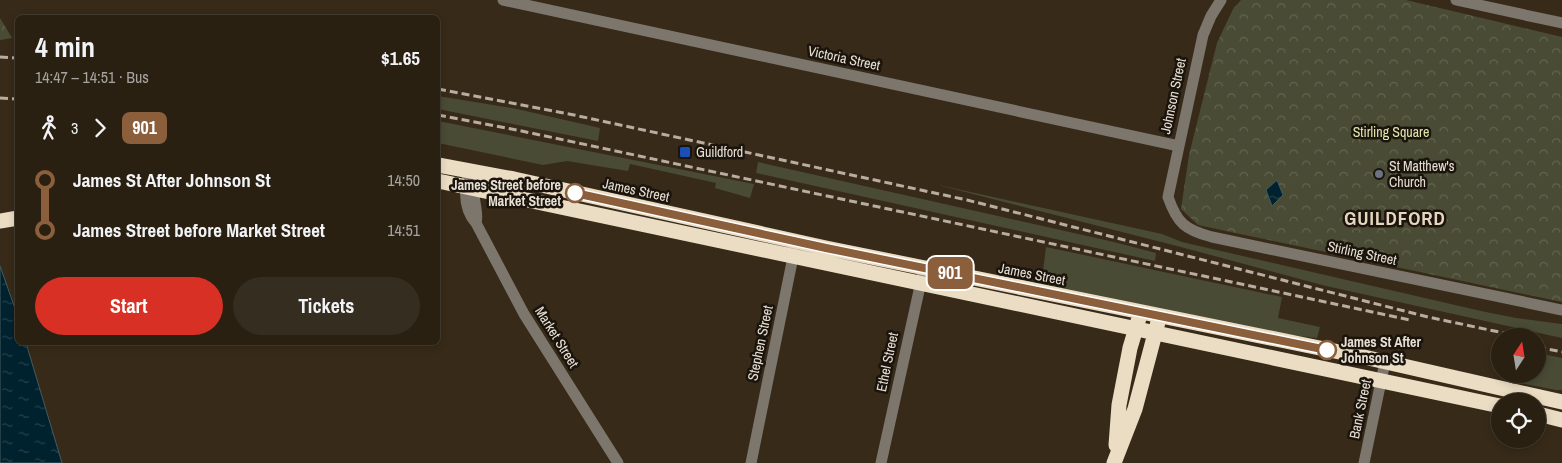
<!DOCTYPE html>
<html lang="en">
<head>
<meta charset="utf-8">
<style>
	:root { --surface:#292012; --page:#352d20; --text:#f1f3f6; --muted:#a5a39f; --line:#453e32; --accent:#d93025 }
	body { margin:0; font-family:"Archivo Narrow",sans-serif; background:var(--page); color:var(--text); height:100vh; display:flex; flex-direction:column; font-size:19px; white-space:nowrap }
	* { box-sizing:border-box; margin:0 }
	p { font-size:16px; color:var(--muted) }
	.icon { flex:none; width:28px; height:28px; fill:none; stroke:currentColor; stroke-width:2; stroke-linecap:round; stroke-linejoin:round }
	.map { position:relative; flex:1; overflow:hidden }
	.side { position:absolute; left:15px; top:15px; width:425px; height:330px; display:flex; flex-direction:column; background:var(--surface); border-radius:8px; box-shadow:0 2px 8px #0003,0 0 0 1px var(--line) }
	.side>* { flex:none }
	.badge { padding:0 10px; border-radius:8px; font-size:18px; line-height:32px }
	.needle { width:32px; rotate:12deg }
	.controls { position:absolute; left:1491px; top:328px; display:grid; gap:10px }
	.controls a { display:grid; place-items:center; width:55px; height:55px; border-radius:50%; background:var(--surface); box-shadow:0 2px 8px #0003,0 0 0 1px var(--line); font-size:25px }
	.map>.badge { position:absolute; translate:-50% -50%; box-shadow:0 0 0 2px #fff }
	.legs { display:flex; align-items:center; gap:8px; height:55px; padding:0 20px; font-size:16px }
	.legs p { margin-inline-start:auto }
	.headline { display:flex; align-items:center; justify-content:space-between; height:85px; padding:0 20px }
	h1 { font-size:28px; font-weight:700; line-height:38px }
	.cta { display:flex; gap:10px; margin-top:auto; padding:10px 20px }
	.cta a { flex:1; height:58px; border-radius:30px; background:var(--accent); color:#fff; font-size:20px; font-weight:700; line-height:58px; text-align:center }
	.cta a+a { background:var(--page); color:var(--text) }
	ul { padding:0 20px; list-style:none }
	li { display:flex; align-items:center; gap:18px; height:50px; font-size:19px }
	li i { display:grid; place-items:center; width:8px; height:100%; margin:0 6px; background:currentColor }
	li i::after { content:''; width:12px; height:12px; margin:-6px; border:4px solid; border-radius:50%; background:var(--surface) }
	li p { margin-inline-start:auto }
	li:first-child i { background:linear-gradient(#0000 50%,currentColor 0) }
	li:last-child i { background:linear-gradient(currentColor 50%,#0000 0) }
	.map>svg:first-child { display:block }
	.grass { fill:#494b35 }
	.park { fill:url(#park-crowns) }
	.water { fill:url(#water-ripples); stroke:#455b60 }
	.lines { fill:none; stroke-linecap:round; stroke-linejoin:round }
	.minor { stroke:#7c766d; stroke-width:11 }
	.highway { stroke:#ebddc4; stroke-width:15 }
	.rail { stroke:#b7ada0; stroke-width:3; stroke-dasharray:8 4; stroke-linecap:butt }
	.line-1-casing { stroke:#fff; stroke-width:11 }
	.line-1 { stroke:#8b5e3c; stroke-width:8 }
	.transit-dot { fill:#1a4fb4; stroke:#1a140c; stroke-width:2 }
	.worship-dot { fill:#6b7280; stroke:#1a140c; stroke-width:2 }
	.stop-1-dot { fill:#fff; stroke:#8b5e3c; stroke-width:2.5 }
	.labels { text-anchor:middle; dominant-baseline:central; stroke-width:5; stroke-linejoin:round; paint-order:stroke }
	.street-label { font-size:14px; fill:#e7dfd3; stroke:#1a140c }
	.park-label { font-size:14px; fill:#e0e6ab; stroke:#1a140c }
	.poi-label { font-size:14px; fill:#e7dfd3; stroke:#1a140c; text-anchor:start }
	.stop-label { font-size:14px; font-weight:bold; fill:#e7dfd3; stroke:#1a140c; text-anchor:end }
	.district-label { font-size:19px; font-weight:bold; letter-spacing:1px; fill:#e7d6bf; stroke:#1a140c }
</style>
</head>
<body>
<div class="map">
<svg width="1562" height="463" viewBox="0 0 1562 463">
	<defs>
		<pattern id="park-crowns" width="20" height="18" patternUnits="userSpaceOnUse" patternTransform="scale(1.25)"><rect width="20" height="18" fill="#494b35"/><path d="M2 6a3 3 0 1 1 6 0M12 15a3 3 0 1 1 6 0" fill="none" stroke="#636451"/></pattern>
		<pattern id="water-ripples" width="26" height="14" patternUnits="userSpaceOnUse" patternTransform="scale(1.25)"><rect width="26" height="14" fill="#00222f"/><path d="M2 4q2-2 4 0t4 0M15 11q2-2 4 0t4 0" fill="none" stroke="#25424c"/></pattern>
	</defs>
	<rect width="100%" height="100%" fill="#372a18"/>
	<path class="grass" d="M438,96l79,13 83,19 -2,13 -160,-32z
		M438,121l316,63 -4,14 -35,-10 1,-5 -86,-19 -2,7 -61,-10 -24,4 -105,-22z
		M758,162l356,80 42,11 -1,8 -399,-88z
		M934,184l228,50 20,8 299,69 35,7 46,6v14l-236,-52 -149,-40z
		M1046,247l236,50 -4,21 42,9 -3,11 -35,-4 -233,-49 -7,-5z
		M1538,353l24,5v32h-6l-46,-9 2,-7h26z"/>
	<path class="park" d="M1241,0h165l156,37v265l-364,-77 -17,-16 8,-54 28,-112 16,-34z
		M0,18l12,20 -12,2z"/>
	<path class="water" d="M1277,180l6,15 -11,11 -6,-16z
		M0,266l17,48 1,28 8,1 36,120h-62z"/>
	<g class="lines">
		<path class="minor" d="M503,0l676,146
			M1221,0l-10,16 -8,19 -35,162c9,26 17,33 44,40l350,73
			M1456,0l106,23
			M467,179c-3,16 -2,32 9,44l48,91 94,149
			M476,223c2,-8 0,-13 -1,-21 -2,-10 0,-20 2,-29
			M751,463l42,-206 -1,-8
			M881,463l43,-195
			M1364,463l21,-101"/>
		<path class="highway" d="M438,165l76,14 312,69 538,109 198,45
			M438,181l1062,225
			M0,221l18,-3
			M1538,414l24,6
			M1116,445l3,-40 11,-57 9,-30
			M1114,463l21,-54 23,-87"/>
		<path class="rail" d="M0,57l18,1
			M438,89l136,26 393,85 461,117 90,19
			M0,98l18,1
			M438,115l79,15 893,190
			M1538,347l24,5"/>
	</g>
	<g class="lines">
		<g class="line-1-casing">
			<path id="line-1" d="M575,193l251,55 501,102"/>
		</g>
		<use href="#line-1" class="line-1"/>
	</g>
	<rect class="transit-dot" x="679" y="146" width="12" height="12" rx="2.5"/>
	<circle class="worship-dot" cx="1379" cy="174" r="5"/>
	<g class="stop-1-dot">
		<circle cx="575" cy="193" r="9"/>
		<circle cx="1327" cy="350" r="9"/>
	</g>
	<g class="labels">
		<g class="street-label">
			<text transform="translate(844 58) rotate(12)">Victoria Street</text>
			<text transform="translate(1173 96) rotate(-78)">Johnson Street</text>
			<text transform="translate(636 190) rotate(12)">James Street</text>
			<text transform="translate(1362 253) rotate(12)">Stirling Street</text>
			<text transform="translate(1032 274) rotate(11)">James Street</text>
			<text transform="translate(557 337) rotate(58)">Market Street</text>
			<text transform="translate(760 343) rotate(-78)">Stephen Street</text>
			<text transform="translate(887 362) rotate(-78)">Ethel Street</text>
			<text transform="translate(1360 409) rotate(-78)">Bank Street</text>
		</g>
		<g class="park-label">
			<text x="1391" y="132">Stirling Square</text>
		</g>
		<g class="poi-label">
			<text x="696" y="152">Guildford</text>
			<text x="1389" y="166">St Matthew's<tspan x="1389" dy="16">Church</tspan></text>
		</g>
		<g class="stop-label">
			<text x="561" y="185">James Street before<tspan x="561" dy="16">Market Street</tspan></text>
			<text x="1341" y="342" text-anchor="start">James St After<tspan x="1341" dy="16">Johnson St</tspan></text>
		</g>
		<g class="district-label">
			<text x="1395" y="218">GUILDFORD</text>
		</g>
	</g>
</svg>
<div class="controls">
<a><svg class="needle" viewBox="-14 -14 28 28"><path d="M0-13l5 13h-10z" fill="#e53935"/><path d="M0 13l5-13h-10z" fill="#a5a39f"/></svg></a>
<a><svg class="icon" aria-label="locate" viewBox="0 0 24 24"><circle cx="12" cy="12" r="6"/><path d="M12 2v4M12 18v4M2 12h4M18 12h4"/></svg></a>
</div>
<b class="badge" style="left:950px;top:273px;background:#8b5e3c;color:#fff">901</b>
<section class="side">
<div class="headline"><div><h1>4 min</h1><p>14:47 – 14:51 · Bus</p></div><b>$1.65</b></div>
<div class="legs"><svg class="icon" aria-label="walk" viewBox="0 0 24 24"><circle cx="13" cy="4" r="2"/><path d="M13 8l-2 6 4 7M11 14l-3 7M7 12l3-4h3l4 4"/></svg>3<svg class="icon" aria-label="forward" viewBox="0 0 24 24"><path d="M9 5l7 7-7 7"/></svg><b class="badge" style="background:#8b5e3c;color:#fff">901</b></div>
<ul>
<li><i style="color:#8b5e3c"></i><b>James St After Johnson St</b><p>14:50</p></li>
<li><i style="color:#8b5e3c"></i><b>James Street before Market Street</b><p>14:51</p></li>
</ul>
<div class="cta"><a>Start</a><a>Tickets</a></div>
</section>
</div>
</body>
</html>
